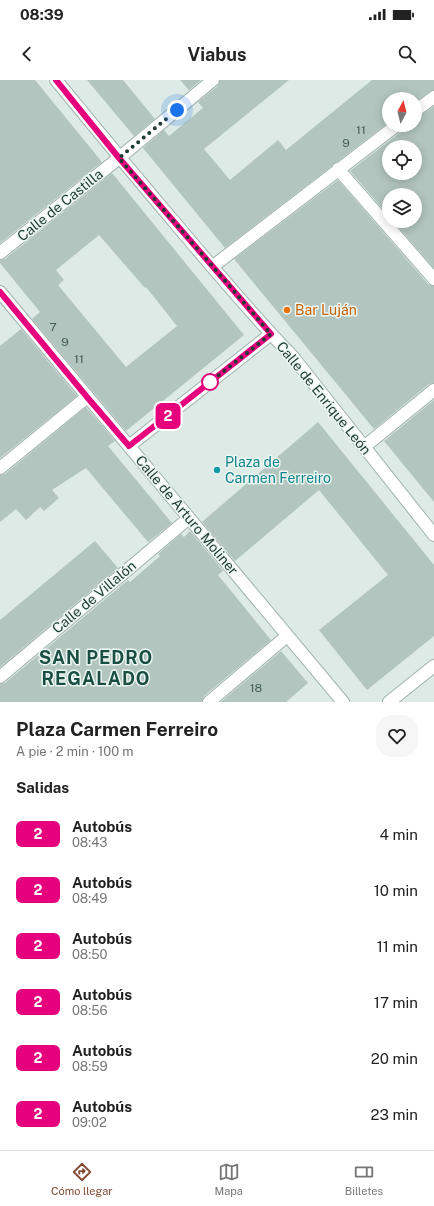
<!DOCTYPE html>
<html lang="es">
<head>
<meta charset="utf-8">
<style>
	:root { --surface:#fff; --page:#f6f6f6; --text:#222; --muted:#767676; --line:#e0e0e0; --accent:#844a34 }
	body { margin:0; font-family:"Public Sans",sans-serif; background:var(--page); color:var(--text); height:100vh; display:flex; flex-direction:column; font-size:15px; white-space:nowrap }
	* { box-sizing:border-box; margin:0 }
	p { font-size:13px; color:var(--muted) }
	.icon { flex:none; width:22px; height:22px; fill:none; stroke:currentColor; stroke-width:2; stroke-linecap:round; stroke-linejoin:round }
	.map { position:relative; height:622px; overflow:hidden }
	.side { display:flex; flex-direction:column; background:var(--surface); flex:1 }
	.side>* { flex:none }
	.badge { padding:0 8px; border-radius:6px; font-size:14px; line-height:26px }
	.needle { width:26px; rotate:7deg }
	.buttons { position:absolute; left:382px; top:12px; display:grid; gap:8px }
	.buttons a { display:grid; place-items:center; width:40px; height:40px; border-radius:50%; background:var(--surface); box-shadow:0 2px 10px #0003; font-size:20px }
	.you { position:absolute; width:20px; height:20px; margin:-10px; border:3px solid #fff; border-radius:50%; background:#1a73e8; box-shadow:0 0 0 6px #1a73e833 }
	.map>.badge { position:absolute; translate:-50% -50%; box-shadow:0 0 0 2px #fff }
	h2 { padding:0 16px; font-size:15px; line-height:36px }
	.round { display:grid; place-items:center; flex:none; width:42px; height:42px; border-radius:16px; background:var(--page) }
	.overview { display:flex; align-items:center; justify-content:space-between; height:68px; padding:0 16px }
	h1 { font-size:19px; font-weight:700; line-height:30px }
	ul { padding:0; list-style:none }
	li { display:flex; align-items:center; gap:12px; height:56px; padding:0 16px }
	li div { flex:1 }
	li b { display:block; font-size:15px }
	li em { font-style:normal }
	li .badge { min-width:44px; font-weight:700; text-align:center }
	.status { display:flex; justify-content:space-between; align-items:center; height:28px; padding:0 20px; background:var(--surface); direction:ltr }
	.status svg { height:11px; fill:currentColor }
	header { display:flex; justify-content:space-between; align-items:center; height:52px; padding:0 16px; background:var(--surface); font-size:18px; font-weight:700 }
	.dock { display:flex; justify-content:space-around; align-items:center; height:56px; border-top:1px solid var(--line); background:var(--surface); font-size:11px; color:var(--muted) }
	.dock a { display:grid; justify-items:center; gap:2px }
	.dock .current { color:var(--accent) }
	.map>svg:first-child { display:block }
	.building { fill:#b2c5be; fill-rule:evenodd }
	.lines { fill:none; stroke-linecap:round; stroke-linejoin:round }
	.minor-casing { stroke:#a0b2ac; stroke-width:14 }
	.minor { stroke:#fff; stroke-width:12 }
	.line-casing { stroke:#fff; stroke-width:9 }
	.line { stroke:#e6007e; stroke-width:6 }
	.walk { stroke:#1e3b34; stroke-width:4; stroke-dasharray:0 7.2 }
	.food-dot { fill:#e8710a; stroke:#edf7f2; stroke-width:1.5 }
	.stop-dot { fill:#fff; stroke:#e6007e; stroke-width:2 }
	.culture-dot { fill:#0f9aa8; stroke:#edf7f2; stroke-width:1.5 }
	.labels { text-anchor:middle; dominant-baseline:central; stroke-width:3; stroke-linejoin:round; paint-order:stroke }
	.number-label { font-size:12px; fill:#435e56 }
	.street-label { font-size:14px; fill:#1e3b34; stroke:#edf7f2 }
	.food-label { font-size:14px; fill:#c56008; stroke:#edf7f2; text-anchor:start }
	.culture-label { font-size:14px; fill:#0d838f; stroke:#edf7f2; text-anchor:start }
	.district-label { font-size:18px; font-weight:bold; letter-spacing:1px; fill:#194e42; stroke:#edf7f2 }
</style>
</head>
<body>
<div class="status"><b>08:39</b><svg viewBox="0 0 49 12"><path d="M0 12V9h3v3zM5 12V6h3v6zM10 12V3h3v9zM15 12V0h3v12zM26 1h20v11H26zM47 4h2v5h-2z"/></svg></div>
<header><svg class="icon" aria-label="back" viewBox="0 0 24 24"><path d="M15 5l-7 7 7 7"/></svg>Viabus<svg class="icon" aria-label="search" viewBox="0 0 24 24"><circle cx="10" cy="10" r="6"/><path d="M15 15l6 6"/></svg></header>
<div class="map">
<svg width="434" height="622" viewBox="0 0 434 622">
	<rect width="100%" height="100%" fill="#ddeae5"/>
	<path class="building" d="M0,0h35l67,82 -102,81z
		M87,0h36l32,39 -21,17z
		M180,0h21l-12,10z
		M220,0h69l-85,69 26,31 48,-40 8,10 86,-70h62v10l-4,1 -15,11v-3h-26v23l-164,126 -82,-100 21,-18 5,6 34,-28 -5,-6 20,-16z
		M434,26v162l-41,-47h22v-26h-26v21l-39,-45 52,-40 2,-6h11v-7l4,-1zM389,67h26v26h-26z
		M112,93l132,162 -118,96 -94,-112 8,-7 -40,-49v-3l5,-1zM99,155l46,53 1,-1 31,39 -51,41 -68,-82 6,-5 -8,-10z
		M338,100l90,104 6,2v97l-5,1 -55,45 -140,-170z
		M21,249l56,67 -77,62v-112z
		M434,320v102l-50,-61z
		M86,327l29,34 -7,5 64,77 -24,19 -62,-74 -34,22 7,8 -15,13 -4,-4 -14,13 -10,-11 -16,13v-47l5,-1z
		M318,342l116,143v71l-67,54 -48,-60 69,-55 -69,-85 -84,71 -33,-39z
		M190,451l33,40 -5,4 53,65 -67,56 -2,6h-202v-18l5,-1 123,-103 2,2 30,-26 -2,-2 23,-20 3,3z
		M95,461l23,27 -118,99v-47z
		M281,571l27,32 -22,19h-65z"/>
	<g class="lines">
		<g class="minor-casing">
			<path id="minor" d="M56,0c45,55 90,109 136,163 33,39 66,78 101,114l141,178
				M415,31l19,-14
				M338,89l96,110
				M0,173l119,-95 94,-78
				M212,187l185,-142
				M0,212l343,410
				M129,366l142,-112
				M364,367l70,-57
				M0,388l87,-71
				M0,597l189,-159
				M209,622l78,-66
				M389,622l45,-36"/>
		</g>
		<use href="#minor" class="minor"/>
	</g>
	<g class="lines">
		<g class="line-casing">
			<path id="line" d="M0,212l87,105 42,49 142,-112 -152,-176 -63,-78"/>
		</g>
		<use href="#line" class="line"/>
		<path class="walk" d="M177,30l-58,48 152,176 -61,48"/>
	</g>
	<circle class="food-dot" cx="287" cy="230" r="4"/>
	<circle class="stop-dot" cx="210" cy="302" r="8"/>
	<circle class="culture-dot" cx="217" cy="390" r="4"/>
	<g class="labels">
		<g class="number-label">
			<text x="361" y="50">11</text>
			<text x="346" y="63">9</text>
			<text x="53" y="247">7</text>
			<text x="65" y="262">9</text>
			<text x="79" y="279">11</text>
			<text x="256" y="608">18</text>
		</g>
		<g class="street-label">
			<text transform="translate(60 125) rotate(-39)">Calle de Castilla</text>
			<text transform="translate(324 318) rotate(51)">Calle de Enrique León</text>
			<text transform="translate(187 435) rotate(50)">Calle de Arturo Moliner</text>
			<text transform="translate(94 517) rotate(-40)">Calle de Villalón</text>
		</g>
		<g class="food-label">
			<text x="295" y="230">Bar Luján</text>
		</g>
		<g class="culture-label">
			<text x="225" y="382">Plaza de<tspan x="225" dy="16">Carmen Ferreiro</tspan></text>
		</g>
		<g class="district-label">
			<text x="96" y="577">SAN PEDRO<tspan x="96" dy="21">REGALADO</tspan></text>
		</g>
	</g>
</svg>
<div class="buttons">
<a><svg class="needle" viewBox="-14 -14 28 28"><path d="M0-13l5 13h-10z" fill="#e53935"/><path d="M0 13l5-13h-10z" fill="#767676"/></svg></a>
<a><svg class="icon" aria-label="locate" viewBox="0 0 24 24"><circle cx="12" cy="12" r="6"/><path d="M12 2v4M12 18v4M2 12h4M18 12h4"/></svg></a>
<a><svg class="icon" aria-label="layers" viewBox="0 0 24 24"><path d="M12 4l9 5-9 5-9-5zM3 14l9 5 9-5"/></svg></a>
</div>
<div class="you" style="left:177px;top:30px"></div>
<b class="badge" style="left:168px;top:336px;background:#e6007e;color:#fff">2</b>
</div>
<section class="side">
<div class="overview"><div><h1>Plaza Carmen Ferreiro</h1><p>A pie · 2 min · 100 m</p></div><a class="round"><svg class="icon" aria-label="heart" viewBox="0 0 24 24"><path d="M12 20l-8-8c-3-5 5-10 8-4 3-6 11-1 8 4z"/></svg></a></div>
<h2>Salidas</h2>
<ul>
<li><span class="badge" style="background:#e6007e;color:#fff">2</span><div><b>Autobús</b><p>08:43</p></div><em>4 min</em></li>
<li><span class="badge" style="background:#e6007e;color:#fff">2</span><div><b>Autobús</b><p>08:49</p></div><em>10 min</em></li>
<li><span class="badge" style="background:#e6007e;color:#fff">2</span><div><b>Autobús</b><p>08:50</p></div><em>11 min</em></li>
<li><span class="badge" style="background:#e6007e;color:#fff">2</span><div><b>Autobús</b><p>08:56</p></div><em>17 min</em></li>
<li><span class="badge" style="background:#e6007e;color:#fff">2</span><div><b>Autobús</b><p>08:59</p></div><em>20 min</em></li>
<li><span class="badge" style="background:#e6007e;color:#fff">2</span><div><b>Autobús</b><p>09:02</p></div><em>23 min</em></li>
</ul>
</section>
<nav class="dock">
<a class="current"><svg class="icon" aria-label="directions" viewBox="0 0 24 24"><path d="M12 3l9 9-9 9-9-9zM9 14v-3h6M13 9l2 2-2 2"/></svg>Cómo llegar</a>
<a><svg class="icon" aria-label="map" viewBox="0 0 24 24"><path d="M3 6l6-2 6 2 6-2v14l-6 2-6-2-6 2zM9 4v14M15 6v14"/></svg>Mapa</a>
<a><svg class="icon" aria-label="tickets" viewBox="0 0 24 24"><path d="M3 7h18v10H3zM15 7v10"/></svg>Billetes</a>
</nav>
</body>
</html>
